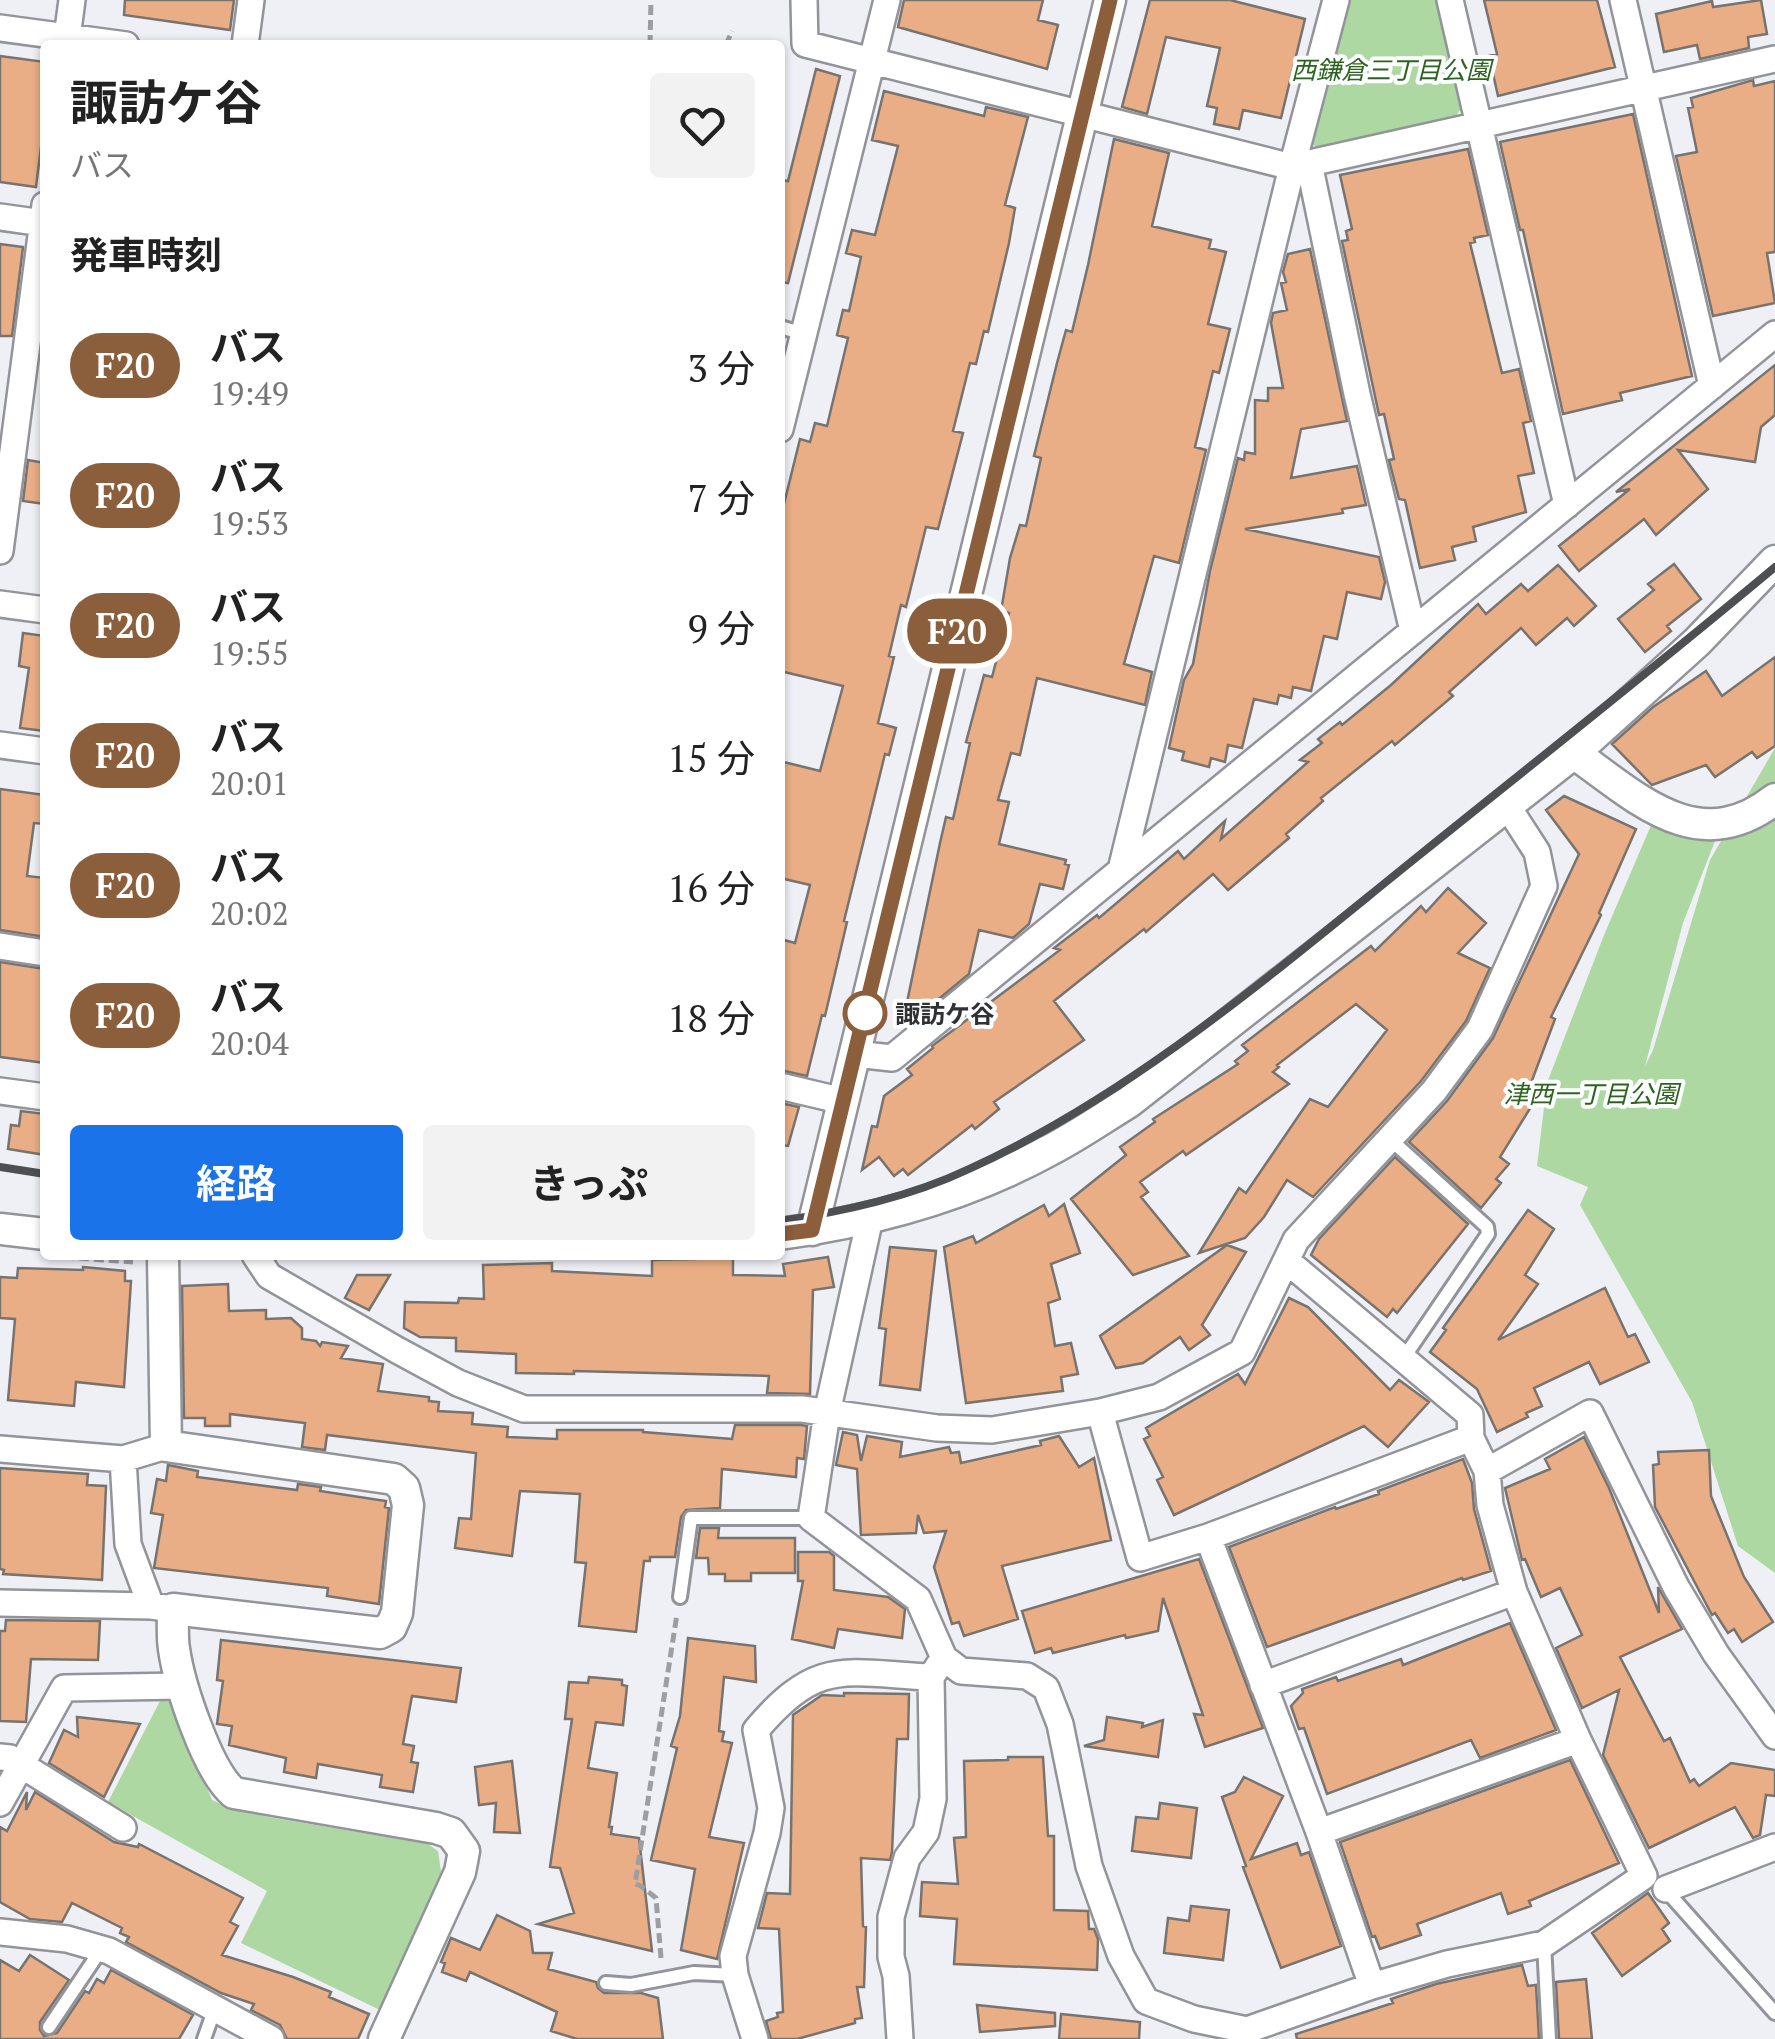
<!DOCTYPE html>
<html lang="ja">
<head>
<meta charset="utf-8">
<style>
	:root { --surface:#fff; --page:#f2f2f2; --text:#222; --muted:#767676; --accent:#1a73e8 }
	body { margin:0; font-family:"PT Serif","Noto Sans JP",serif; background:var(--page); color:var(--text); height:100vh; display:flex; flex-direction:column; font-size:38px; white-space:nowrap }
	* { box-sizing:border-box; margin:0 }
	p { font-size:32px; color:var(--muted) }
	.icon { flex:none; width:55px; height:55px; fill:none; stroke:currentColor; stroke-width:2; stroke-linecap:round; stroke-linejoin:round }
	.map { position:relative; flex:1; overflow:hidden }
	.panel { position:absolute; left:40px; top:40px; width:745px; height:1220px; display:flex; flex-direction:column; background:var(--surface); border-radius:10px; box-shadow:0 2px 8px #0004 }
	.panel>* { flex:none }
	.badge { padding:0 20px; border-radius:32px; font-size:35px; line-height:65px }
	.map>.badge { position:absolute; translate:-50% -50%; box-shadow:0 0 0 5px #fff }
	h2 { padding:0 30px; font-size:38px; line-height:90px }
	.round { display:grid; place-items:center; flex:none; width:105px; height:105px; border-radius:10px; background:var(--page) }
	.overview { display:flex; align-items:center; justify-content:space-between; height:170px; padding:0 30px }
	h1 { font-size:48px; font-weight:700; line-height:75px }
	.cta { display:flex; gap:20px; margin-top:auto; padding:20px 30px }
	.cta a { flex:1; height:115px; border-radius:10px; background:var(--accent); color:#fff; font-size:40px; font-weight:700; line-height:115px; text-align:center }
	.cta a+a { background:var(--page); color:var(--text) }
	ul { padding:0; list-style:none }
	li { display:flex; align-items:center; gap:30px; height:130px; padding:0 30px }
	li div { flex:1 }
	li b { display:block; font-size:38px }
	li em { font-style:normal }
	li .badge { min-width:110px; font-weight:700; text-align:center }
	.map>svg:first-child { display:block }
	.green { fill:#add8a1 }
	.building { fill:#e9ae85; stroke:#78736f; stroke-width:2.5 }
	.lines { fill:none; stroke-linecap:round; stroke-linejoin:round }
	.service-casing { stroke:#929499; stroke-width:18 }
	.minor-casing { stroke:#929499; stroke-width:30 }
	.tertiary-casing { stroke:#929499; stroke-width:35 }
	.path { stroke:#9c9ea2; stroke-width:5; stroke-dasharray:10 5; stroke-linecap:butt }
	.service { stroke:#fff; stroke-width:12 }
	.minor { stroke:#fff; stroke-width:25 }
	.tertiary { stroke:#fff; stroke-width:30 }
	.rail { stroke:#4e4f52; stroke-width:8 }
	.line-casing { stroke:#fff; stroke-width:22 }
	.line { stroke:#8b5e3c; stroke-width:15 }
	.stop-dot { fill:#fff; stroke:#8b5e3c; stroke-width:5 }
	.labels { text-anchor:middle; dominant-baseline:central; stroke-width:8; stroke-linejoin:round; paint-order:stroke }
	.park-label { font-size:25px; font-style:italic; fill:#2d631c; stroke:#fdfeff }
	.stop-label { font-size:25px; font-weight:bold; fill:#303133; stroke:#fdfeff; text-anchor:start }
</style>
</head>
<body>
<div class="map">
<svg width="1775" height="2039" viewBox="0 0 1775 2039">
	<rect width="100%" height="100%" fill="#eef0f6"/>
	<path class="green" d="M1347,0h92l24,105 -8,13 -136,30 -10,-5z
		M1775,748v825l-37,-27 -46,-144 -112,-197 8,-18 -51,-21 10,-83 57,-148 48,-112 63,18 -32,82 -38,143 8,-16 57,-190z
		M161,1699l8,3 7,8 36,90 18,8 38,9 160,27 10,7 3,21 -61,138 -139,-67 26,-52 -159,-89z"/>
	<path class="building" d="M125,0h109l-4,30 -106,-15z
		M904,0h139l-5,20 20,5 -11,44 -149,-42z
		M1150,0h80l75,19 -24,99 -38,-8 -4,19 -25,-5 3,-16 -10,-2 13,-58 -54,-11 -19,77 -25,-7z
		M1484,0h113l18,67 -117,29 -9,-40 8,-2z
		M1761,0l6,34 -19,3 1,11 -49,11 -3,-14 -33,7 -8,-38 56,-13 1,6z
		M0,56l45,6v53l-9,72 -36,-5z
		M816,69l24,7 -52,207 -8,-1v-102l8,1z
		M1753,80l1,6 21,-5v171l-8,1 8,50 -62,13 -37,-160 21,-4 -9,-44 5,-1 -2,-9z
		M884,91l100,25 2,-9 42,10 -23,88 10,3 -6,35 -21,89 -4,-1 -8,33 -6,-1 -17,68 10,2 -25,96 -12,-2 -20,80 -5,-2 -12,51 5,1 -16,66 18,5 -7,27 -4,-1 -41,167 3,1 -22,94 -3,-1 -15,61 -27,-6v-131l15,4 15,-58 -30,-7v-117l40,10 23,-85 -63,-15v-151l20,-81 10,3 5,-19 12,3 21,-88 -11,-3 6,-25 6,1 12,-54 -15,-4 6,-23 23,5 23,-89 -26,-6z
		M1633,114l59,262 -72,17 2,7 -59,14 -40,-184h-3l-20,-88z
		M1114,139l55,14 -17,73 59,14 -2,8 17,4 -18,72 22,5 -11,44 -6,-2 -18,76 11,3 -27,113 -25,-7 -30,108 28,8 -7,33 -108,-27 -17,77 -9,-2 -13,47 11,2 -10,42 67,16 -1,4 4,1 -6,24 -23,-5 -11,40 -16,14 -34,-8 -10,44 -57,47 -7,-9 35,-169 6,-26 7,2 17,-76 -4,-1 18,-67 8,2 17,-64 -8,-2 9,-53 10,-33 6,1 15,-68 -7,-2 23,-93 9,-33 6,2 16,-67z
		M1468,149l20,86 -14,3 1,4 -5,1 32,130 17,-4 12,52 -8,2 11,50 -16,3 8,36 -53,15 3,14 -24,6 3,13 -35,8 -15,-68 -6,-1 -10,-39 5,-1 -10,-45 -5,1 -37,-174 6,-1 -2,-9 6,-2 -12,-54z
		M0,244l23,3 -11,89h-12z
		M1310,249l37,172 -46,8 -10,49 66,-12 9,39 -24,4 1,4 -98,16 134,28 6,25 -4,17 -34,-7 -10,47 -13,-3 -13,55 -18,-4 -2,11 -12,-3 -2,9 -23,-5 -12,49 -14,-3 -3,17 -14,-4 -2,9 -27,-7 2,-8 -15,-4 15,-68 9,-16 17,-93 28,-113 6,2 1,-8 10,2v-54l13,1v-13h15l-12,-65 2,-10 14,-3 -6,-27 5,-1 -3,-10 5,-18z
		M1775,365v50l-14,12 -6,35 -77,-12 30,39 -52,46 -12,-16 -65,52 -20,-25 71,-57 -14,3z
		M28,460l17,3v41l-22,-3z
		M1674,564l27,35 -34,27 4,5 -26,21 -27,-33 36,-29 -6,-6z
		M1558,565l38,41 -22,20 -7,-8 -31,27 -15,-17 -72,64 4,4 -58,49 -3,-4 -71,57 2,3 -37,33 3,4 -61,52 -15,-16 -67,58 -2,-3 -90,72 30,39 -90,62 5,7 -24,20 -3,-4 -64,50 -5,-6 -9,7 -15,-19 -17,13 10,-44 5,1 7,-31 28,-21 -5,-6 26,-21 -1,-2 128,-96 -6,-2 43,-33 2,3 79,-67 6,8 41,-38 -4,18 87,-77 -8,-2 22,-17 -4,-4 22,-17 2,3 49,-40 87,-81 8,10 35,-30 7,7z
		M23,633l22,3v95l-25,-3 9,-60 -10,-2z
		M1775,657v89l-18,12 -5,-6 -37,25 -9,-12 -54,20 -40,-41 41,-37 53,-36 16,25z
		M0,789l45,6v29l-11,-1 -7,53 18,2v59l-45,-7z
		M1564,796l72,33 -37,84 2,2 -50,102 4,2 -27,72 9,6 -37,60 9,7 -13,15 5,4 -20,25 -72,-66 38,-41 46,-63 86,-184 -33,-44z
		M1448,888l38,35 -28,30 32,15 -24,53 -45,60 -108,116 -26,-17 -23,37 -19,21 -46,15 40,-65 7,5 64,-94 18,8 59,-77 -31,-26 -79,61 2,2 -6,5 16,12 -103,71 -3,-4 -43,31 8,10 -7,5 48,59 -56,19 -62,-76 55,-44 -6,-8 35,-25 -2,-3 85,-55 -3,-3 13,-10 -6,-6 129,-99 4,5 46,-45 5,6z
		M0,962l45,7v94l-45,-6z
		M780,1103l19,4 -11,39 -8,-1z
		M21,1111l24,3v41l-37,-6 3,-24 8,1z
		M1395,1157l73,67 -71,89 -4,-4 -6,8 -76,-62 8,-16z
		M1064,1204l16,49 -29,11 9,35 -12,4 7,43 16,-3 7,31 -17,3 2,14 -97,12 -22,-156 29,-11 3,7 68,-38 5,11z
		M1528,1210l26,19 -29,46 13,9 -40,56 107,-52 23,49 7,-3 14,28 -49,22 -11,-22 -55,26 8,18 -16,7 2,4 -31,15 -20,-43 -47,-37 16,-22 -3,-2z
		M1227,1245l19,7 -44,73 8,10 -21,15 -9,-13 -37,26 -27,5 -16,-32z
		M890,1247l46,4 -16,139 -40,-5 6,-56 -7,-1z
		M828,1257l6,30 -21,3 -3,104 -43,-1 2,-17 -195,-5v3l-58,-1v-19l-60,-3v-13l-36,-1 -16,-9 1,-26 53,1 1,-5 25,1 -1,-34 69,-2v8l100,5v-16l81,-2v17l52,1 -2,-12z
		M83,1267l42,4v10h6l-7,106 -48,-5 -2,24 -66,-6 7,-81 -15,-1v-41l17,1 1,-10 65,2z
		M357,1275h33l-21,35 -24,-12z
		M228,1284l1,27 37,-1v9l25,-1 11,10v11l14,2 4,5 2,-4 26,4 -7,12 42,6 -5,27 51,6v4l10,1 -1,9 35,2 -1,11 36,3 -1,10 50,2v-9h86v2l89,7 3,-14h66l6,1 -3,33 -7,-1 -1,19 -74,-8 -2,39 -34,2 -5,7 -6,40h-25v4h-6l-8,71 -57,-6 7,-63 -11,-1 5,-68 -60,-3 -8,65 -57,-8 4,-30 12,1 5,-66 -149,-18 -2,15 -23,-3 3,-24 -75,-9v12h-25v-8h-21l-2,-132z
		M1289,1298l19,9 82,83 9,-10 30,22 -41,45 -24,-21 -190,89 -17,-35 6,-3 -19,-38 6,-3 -4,-8 92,-54 7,10z
		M843,1432l14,3 4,26 6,-25 35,6 -2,15 49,-10 2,6 8,-1 2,11 80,-18 -1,-4 19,-5 20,31 15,-9 17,82 -109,26 16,53 -54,17 -5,-14 -7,2 -18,-57 12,-36 -22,2 -6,-18 -2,18 -55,2 -4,-66 -21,-4z
		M1584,1437l25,51 50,125 -1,-26 24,42 -62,28 44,84 6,-3 20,44 4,-3 5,7 32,-23 44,7v26l-9,-1 -6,40 -7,3 -18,-31 -86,41 -46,-93 16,-65 -37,18 -26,-60 26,-13 -22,-47 -19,9 -16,-38 -3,1 -17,-72 45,-19 -5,-10z
		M1709,1450l2,46 33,81 29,45 -31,20 -8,-13 -6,4 -13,-20 -3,2 -57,-108 -2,-42 6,-1 -1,-12z
		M1463,1459l9,24 2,26 17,62 -28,9 -1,-2 -195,69 -38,-100 106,-40 1,2 43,-15 -1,-3z
		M168,1465l30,6 -1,6 100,13 1,-6 23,3 -1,4 66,10 -1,6 4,1 -10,96 -52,-8 1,-8 -174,-20 9,-53 -12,-2 6,-34 9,2z
		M0,1468l88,6 -1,11 19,1 -4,94 -99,-6 1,-4 -4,-1z
		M700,1528h19l-1,10h77v35h-44v8h-26v-7h-16l-1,-16h-12z
		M798,1552h31l5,4v34l54,7 17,12 -3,29 -64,-9 -4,19 -42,-9 11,-58h-5z
		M1199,1559l64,169 -58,19 -11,-33 9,1 -40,-117 -5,33 -32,7 -1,-3 -72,18 -2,-5 -16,5 -13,-42z
		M6,1620l94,1 -2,39 -67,-1 -5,63 -26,-1v-90h5z
		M1510,1623l46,107 -76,28 -9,-18 -144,54 -23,-66 -5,1 -8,-23 12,-13 -1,-4 34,-12 2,4 63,-22 2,6z
		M688,1638l67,8 1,36 -32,-5 -5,54 5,1 -2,9 10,2 -23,94 35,6 -27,116 -36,-9 14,-81 -44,-9 26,-112 -6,-2 9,-30z
		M221,1640l240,28 -5,34 -44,-6 -9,48 11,2 -3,16 7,1 -5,29 -33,-5 2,-12 -64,-11 -2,14 -32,-6 2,-14 -57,-13 3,-19 -15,-2 6,-43 -6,-1z
		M589,1677l33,3v5l5,1 -4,39 -27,-3 -8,46 29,5 -8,54h3l-1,7 28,4 13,113 -114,-27 36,-11 -14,-45 -10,-1 22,-148h-7l4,-37 19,1z
		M844,1693l65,1 -1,45h-11l-5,113 -2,8 -29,-2 2,68 3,1 -2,60h-7l5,31 -7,1v4l-58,16h-26l-5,-18 12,-4 -1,-4 6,-1 -4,-83 -21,-1 9,-35 23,1 3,-179 29,-20 22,1z
		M77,1717l63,7 -36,73 -55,-34 15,-33 14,7z
		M1107,1717l36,6 -1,4 21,-7 -5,37 -74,-11 20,-6z
		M1008,1757h35l5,79h6v74l34,1 1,18h5l4,10 -1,31 -143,-6 3,-45 -37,-3 2,-34 36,2 -4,-46 12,-1 -2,-76 44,-1z
		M1570,1760l49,103 -90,38 2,5 -23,8 -7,-21 -84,31 4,11 -41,14 -5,-13 -3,1 -32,-95z
		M512,1761l8,72 -26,-1 2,-29 -17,2 -4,-38z
		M1244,1777l39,19 -32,63 46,-16 4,12 8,-3 32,94 -60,22 -38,-101 3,-1 -24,-69 13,-5z
		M27,1792l-1,18 9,-18 79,50 24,5 1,-3 104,54 -13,24 8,4 -16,29 71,22 38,15 -2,5 40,17 -11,25h-71l-7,-14 -29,-15 3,-6 -33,-11 -95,-51 3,-5 -9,-4 2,-5 -50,-25 -10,19 -32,-3 -30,-17v-75l7,4z
		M1160,1803l37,5 -6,50 -59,-7 4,-34 22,2z
		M1648,1893l21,30 -7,6 8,12 -48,35 -30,-43z
		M1191,1906l38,4 -6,50 -59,-7 4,-35 21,3z
		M497,1915l33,16 3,22h19l-4,16 48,13 2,6 6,5h37l17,5 5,41h-86l-26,-8 6,-19 -87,-40 -4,9 -24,-9 3,-9 -4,-1 10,-24 29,12z
		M30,1955l39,25 -29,42v8l4,6 13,-3 28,-42 4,2 8,-14 7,4 7,-13 82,45 -14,24h-179v-79l19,11z
		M1522,1965l6,21 8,-1 3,54h-242l-1,-5 97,-31 -2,-4 45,-15z
		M1586,1979l6,60h-33l-3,-57z
		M977,2005l78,8v13l-75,6z
		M1061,2014l79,8 -1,17h-80z"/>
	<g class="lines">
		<g class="service-casing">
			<path id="service" d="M780,327l24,7
				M1390,1139l97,88 1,7 -85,125
				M680,1597l11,-79h120
				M1663,1887l112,126
				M1544,1944l5,95
				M606,1983l25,2 63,-12 41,2
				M49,2027l53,-79
				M204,2039l11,-31"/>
		</g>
		<g class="minor-casing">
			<path id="minor" d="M804,0l1,44 487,123 483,-108
				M1450,0l117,505
				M1623,0l89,386
				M0,28l126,17
				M66,45l6,-45
				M245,45l6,-45
				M1309,163l48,231 56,237
				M0,217l43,6
				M780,429l107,-429
				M0,551l45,-346
				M0,604l45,6
				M0,745l45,6
				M1121,870l171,-703 44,-167
				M0,946l45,7
				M855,1054l37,4 883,-724
				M780,1086l63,15
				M0,1091l45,6
				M870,1218l-43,195 -16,105 107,81 26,59 17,13 66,5 19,12 14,36 29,142 32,90 25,45 48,18 53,11 125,-44 75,-22 97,-20 100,-68 -66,-136 -64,-148 -24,-87 -3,-34 -16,-33 -1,-23 -183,-154
				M255,1255l14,21 128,74 61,33 66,26h278l135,19 55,2 108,-18 59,-15 83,-45 54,-112 138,-149 46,-62 64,-143 -7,-34 -29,-45
				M1100,1412l40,146 68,-21 263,-99
				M0,1449l123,10 43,-13
				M123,1459l5,85 23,62
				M1487,1471l103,-58 86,174 40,67 59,82
				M1208,1537l111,295 53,154
				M0,1603l151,3 22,3
				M1263,1685l251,-93
				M0,1757l10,1 113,70
				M0,1803l64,-115 117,-2
				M1319,1832l259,-92
				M1666,1889l109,-42
				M0,1932l67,7 42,12 162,88
				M755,2039l-20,-64 -2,-19 34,-123 4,-25 -15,-78c62,-73 88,-57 175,-53
				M900,2039l-4,-63 -5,-19v-40l16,-59 19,-26 7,-33 -2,-122 10,-15"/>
		</g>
		<g class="tertiary-casing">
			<path id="tertiary" d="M1574,753c64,46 125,106 201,46
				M0,1229l45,5
				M812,1230l298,-1230
				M780,1234c94,-13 186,-38 270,-84 27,-14 53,-32 79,-48l445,-349 123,-111 78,-81
				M163,1255l3,191 228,33 10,9 4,17 -11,108 -6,14 -11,6 -207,-24c0,13 -1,27 1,40 5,35 33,122 60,144l202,35 15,5 13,18 -4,21 -76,167"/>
		</g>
		<path class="path" d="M650,45l1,-45
			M726,45l6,-14
			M64,1257l69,5
			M661,1958l-5,-60 -15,-12 -6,-2 42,-270"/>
		<use href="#service" class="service"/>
		<use href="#minor" class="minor"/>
		<use href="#tertiary" class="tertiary"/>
		<path class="rail" d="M0,1167l45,7
			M780,1221c65,-10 130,-24 189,-52 167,-76 311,-202 453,-316 118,-95 237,-189 353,-286"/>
	</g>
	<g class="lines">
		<g class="line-casing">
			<path id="line" d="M780,1234l32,-4 298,-1230"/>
		</g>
		<use href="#line" class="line"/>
	</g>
	<circle class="stop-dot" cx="865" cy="1013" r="20"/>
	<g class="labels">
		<g class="park-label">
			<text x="1391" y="69">西鎌倉三丁目公園</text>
			<text x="1591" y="1093">津西一丁目公園</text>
		</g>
		<g class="stop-label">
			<text x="895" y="1013">諏訪ケ谷</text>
		</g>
	</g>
</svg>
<b class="badge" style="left:957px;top:631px;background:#8b5e3c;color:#fff">F20</b>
<section class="panel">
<div class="overview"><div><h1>諏訪ケ谷</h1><p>バス</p></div><a class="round"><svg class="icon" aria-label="heart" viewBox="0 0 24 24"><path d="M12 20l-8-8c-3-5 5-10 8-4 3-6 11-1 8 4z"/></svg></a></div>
<h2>発車時刻</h2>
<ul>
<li><span class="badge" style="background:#8b5e3c;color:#fff">F20</span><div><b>バス</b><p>19:49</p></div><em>3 分</em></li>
<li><span class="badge" style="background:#8b5e3c;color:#fff">F20</span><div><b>バス</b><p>19:53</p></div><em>7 分</em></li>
<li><span class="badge" style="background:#8b5e3c;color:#fff">F20</span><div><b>バス</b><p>19:55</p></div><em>9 分</em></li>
<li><span class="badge" style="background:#8b5e3c;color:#fff">F20</span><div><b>バス</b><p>20:01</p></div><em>15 分</em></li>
<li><span class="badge" style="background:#8b5e3c;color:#fff">F20</span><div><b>バス</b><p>20:02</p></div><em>16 分</em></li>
<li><span class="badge" style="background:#8b5e3c;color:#fff">F20</span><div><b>バス</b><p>20:04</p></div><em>18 分</em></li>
</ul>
<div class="cta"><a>経路</a><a>きっぷ</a></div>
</section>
</div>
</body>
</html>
